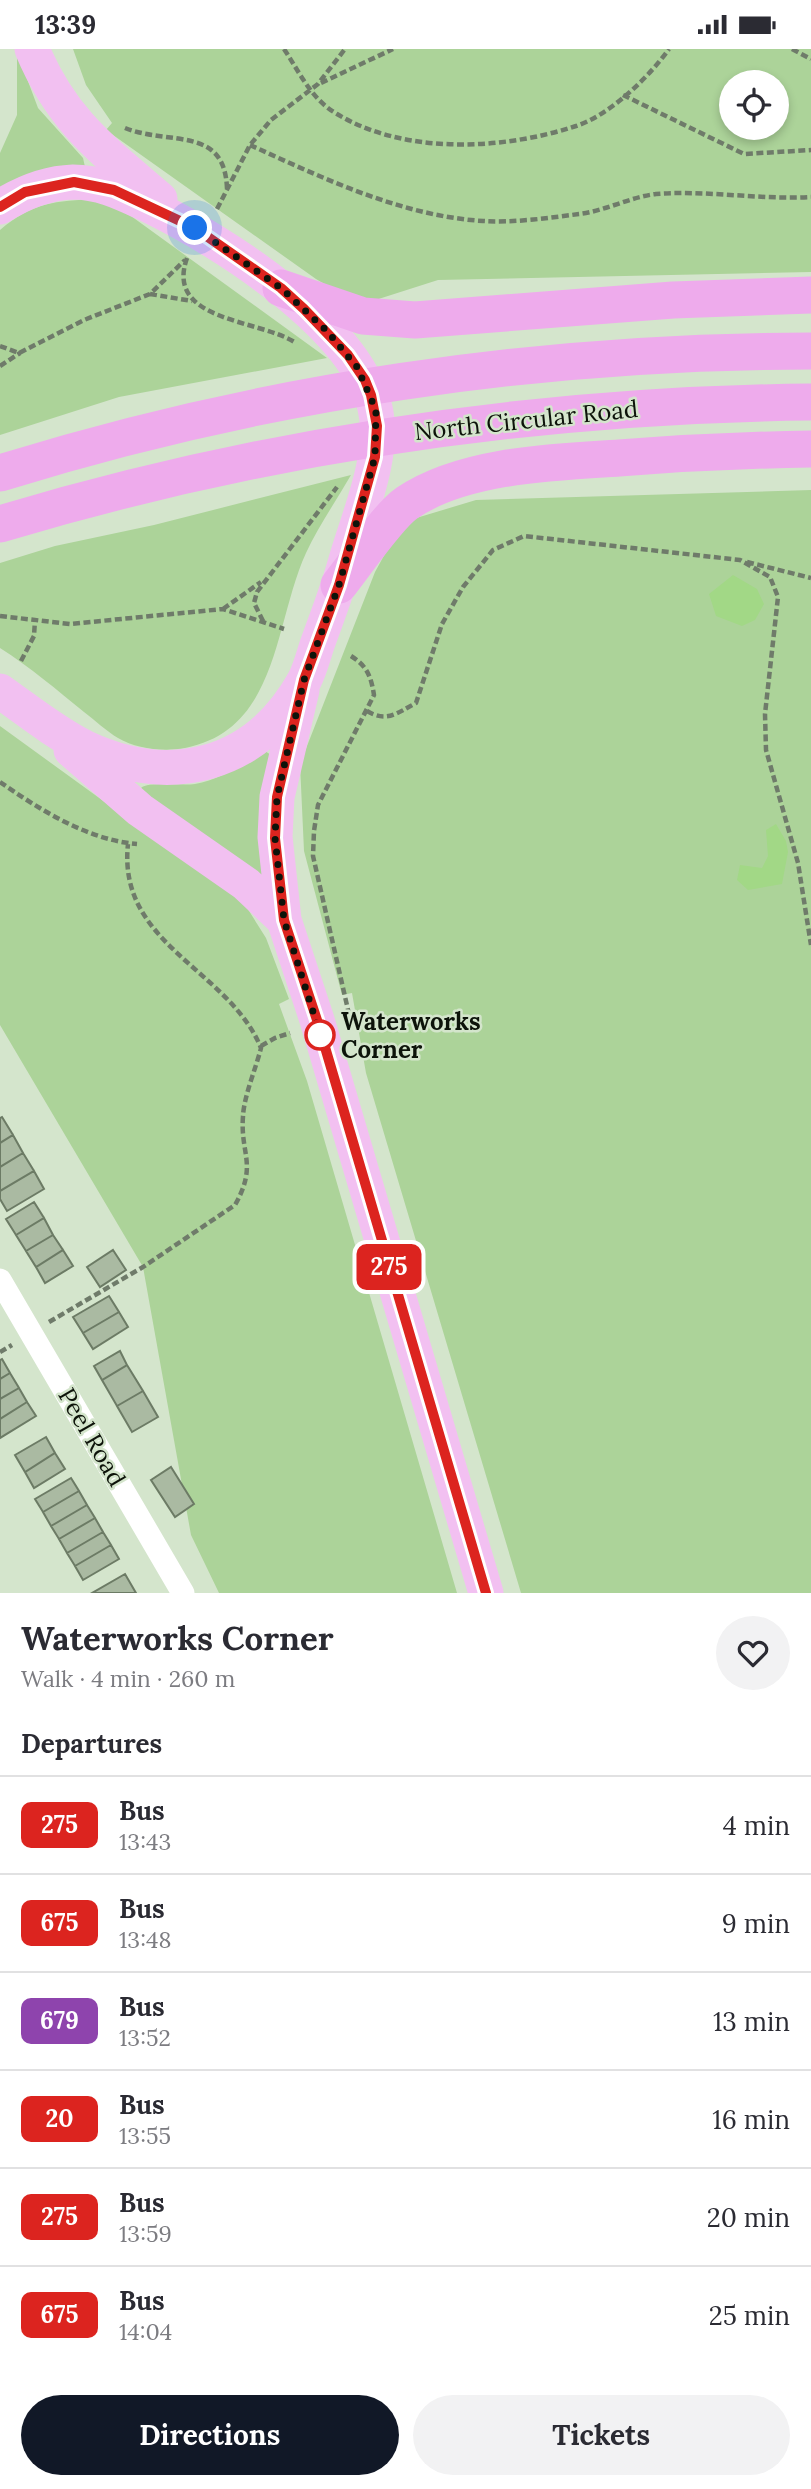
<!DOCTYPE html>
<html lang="en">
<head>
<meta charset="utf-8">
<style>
	:root { --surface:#fff; --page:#f2f2f3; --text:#2b2b33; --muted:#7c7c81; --line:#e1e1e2; --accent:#111827 }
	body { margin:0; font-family:Lora,serif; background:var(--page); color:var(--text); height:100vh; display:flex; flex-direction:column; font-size:26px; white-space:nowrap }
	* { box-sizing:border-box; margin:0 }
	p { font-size:23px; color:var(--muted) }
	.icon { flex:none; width:38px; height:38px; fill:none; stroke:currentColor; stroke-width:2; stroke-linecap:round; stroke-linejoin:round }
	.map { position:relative; height:1544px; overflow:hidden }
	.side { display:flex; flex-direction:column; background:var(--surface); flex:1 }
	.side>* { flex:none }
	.badge { padding:0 14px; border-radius:10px; font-size:24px; line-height:46px }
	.controls { position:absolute; left:719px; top:21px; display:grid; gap:14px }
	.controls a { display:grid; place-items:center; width:70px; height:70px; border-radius:50%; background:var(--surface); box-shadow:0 4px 10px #0003; font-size:35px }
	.you { position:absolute; width:35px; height:35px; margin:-18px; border:5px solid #fff; border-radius:50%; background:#1a73e8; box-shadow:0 0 0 10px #1a73e833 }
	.map>.badge { position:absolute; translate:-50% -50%; box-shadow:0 0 0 4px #fff }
	h2 { padding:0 21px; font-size:26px; line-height:63px }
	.round { display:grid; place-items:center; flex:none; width:74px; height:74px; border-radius:37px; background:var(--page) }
	.summary { display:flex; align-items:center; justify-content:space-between; height:119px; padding:0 21px }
	h1 { font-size:33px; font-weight:700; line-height:52px }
	.primary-button { display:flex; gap:14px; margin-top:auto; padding:14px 21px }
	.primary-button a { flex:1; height:80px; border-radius:42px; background:var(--accent); color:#fff; font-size:28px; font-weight:700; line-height:80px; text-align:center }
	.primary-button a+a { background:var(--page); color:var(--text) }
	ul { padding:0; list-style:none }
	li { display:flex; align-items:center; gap:21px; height:98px; padding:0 21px; border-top:2px solid var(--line) }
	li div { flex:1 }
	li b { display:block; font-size:26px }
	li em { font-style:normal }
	li .badge { min-width:77px; font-weight:700; text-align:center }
	.status { display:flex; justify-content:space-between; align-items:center; height:49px; padding:0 35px; background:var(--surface); direction:ltr }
	.status svg { height:19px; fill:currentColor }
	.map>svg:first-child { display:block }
	.green { fill:#acd399; fill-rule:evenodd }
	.water { fill:#a2d886 }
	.building { fill:#aabaa2; stroke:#6c7b65; stroke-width:2 }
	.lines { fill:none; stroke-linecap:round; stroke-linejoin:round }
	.path { stroke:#6f7b6a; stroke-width:4.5; stroke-dasharray:7 3.5; stroke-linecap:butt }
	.minor { stroke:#fff; stroke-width:23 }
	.primary { stroke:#f2c0f1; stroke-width:35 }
	.trunk { stroke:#eeabec; stroke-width:37 }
	.line-casing { stroke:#fff; stroke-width:16 }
	.line { stroke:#dc241f; stroke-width:10 }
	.walk { stroke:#0d130a; stroke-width:7; stroke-dasharray:0 12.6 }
	.stop-dot { fill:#fff; stroke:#dc241f; stroke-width:3.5 }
	.labels { text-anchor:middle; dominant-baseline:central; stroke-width:5; stroke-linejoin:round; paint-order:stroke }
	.street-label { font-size:24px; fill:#0d130a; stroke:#d4e5cc }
	.stop-label { font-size:24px; font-weight:bold; fill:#0d130a; stroke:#d4e5cc; text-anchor:start }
</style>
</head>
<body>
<div class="status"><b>13:39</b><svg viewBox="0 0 49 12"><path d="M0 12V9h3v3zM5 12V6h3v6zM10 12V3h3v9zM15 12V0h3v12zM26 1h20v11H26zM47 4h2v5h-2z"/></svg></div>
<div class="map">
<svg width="811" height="1544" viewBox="0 0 811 1544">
	<rect width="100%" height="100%" fill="#d4e5cc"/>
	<path class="green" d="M73,0h738v223l-373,8 -72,23 -33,-14 -17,-10 -210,-149 6,-7 -26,-38zM732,33h45v46h-45z
		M17,3l21,56 45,50 2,9 -85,24v-38l17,-38z
		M97,150l34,17 196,142 -208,39 -119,38v-205c33,-28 55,-29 97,-31z
		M351,426c-15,26 -33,52 -45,78 -32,70 -27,177 -121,195 -22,4 -48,1 -67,-10 -12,-7 -23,-18 -34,-26 -27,-22 -54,-45 -84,-64v-85l55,-17 99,-21z
		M811,441v1103h-290l-155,-520 -14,-80 -10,2 -38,-144 -4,-87 75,-192 11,-20 27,-33 63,-19z
		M0,677l244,177 22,35 23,61 -10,5 28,77 150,512h-238l-28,-58 -48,-268 -143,-242z
		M265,702l6,4 -8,122 -116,-77 -6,-12c8,-7 40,-2 54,-4 26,-5 48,-19 70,-33z"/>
	<path class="water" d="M733,526l24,14 7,15 -9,16 -13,6 -26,-10 -7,-22z
		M776,775l10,17 2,11 -6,32 -34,6 -11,-10 3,-15 22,3 6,-12 -2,-26z"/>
	<path class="building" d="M2,1068l11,18 -13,8v-25z
		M13,1086l10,18 -23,14v-24z
		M23,1104l11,18 -34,20v-24z
		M34,1122l10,18 -37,22 -7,-12v-8z
		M34,1153l10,16 -28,17 -10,-16z
		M44,1169l9,17 -27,16 -10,-16z
		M53,1186l10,15 -27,17 -10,-16z
		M63,1201l10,16 -28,17 -9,-16z
		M113,1201l13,20 -26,17 -13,-20z
		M109,1247l10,16 -36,21 -10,-16z
		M119,1263l9,15 -35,22 -10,-16z
		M120,1302l7,14 -25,15 -8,-14z
		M2,1310l8,14 -10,6v-19z
		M127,1316l16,26 -26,15 -15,-26z
		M10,1324l9,15 -19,11v-20z
		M19,1339l8,14 -27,17v-20z
		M143,1342l15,26 -26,15 -15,-26z
		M27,1353l9,14 -36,22v-19z
		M46,1388l9,16 -30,19 -10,-17z
		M55,1404l10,16 -31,19 -9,-16z
		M171,1418l23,37 -19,13 -24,-37z
		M71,1429l8,13 -36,21 -8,-13z
		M79,1442l8,14 -36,21 -8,-14z
		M87,1456l8,13 -36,21 -8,-13z
		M95,1469l8,14 -36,21 -8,-14z
		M103,1483l8,13 -36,21 -8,-13z
		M111,1496l8,14 -36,21 -8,-14z
		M125,1525l11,19h-44z"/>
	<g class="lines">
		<path class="path" d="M284,0c16,24 27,50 53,65 68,41 166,36 239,12 34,-11 73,-49 93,-77
			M792,0l19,10
			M321,34l72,-34
			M623,46l121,59 67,-4
			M125,79c45,18 100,-3 102,61
			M250,96c73,33 151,71 233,76 30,2 66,-3 96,-7 26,-3 51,-17 77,-20 52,-4 103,6 155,3
			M217,160l33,-64 21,-25 47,-36 27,-35
			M187,209c-23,64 73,61 109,85
			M150,245l42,7
			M0,297l19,7 65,-33 66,-26 35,-34
			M0,317l20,-13
			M747,513l64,16
			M223,560l38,-27
			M0,567l70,8 153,-15 61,20
			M263,572l-9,-18 3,-11 80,-105
			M351,607c16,10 20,20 23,39l-56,110 -4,26 -1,25 38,167
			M21,612l13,-25 1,-16
			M367,662c20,12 30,2 49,-8l26,-79 21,-37 30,-37 31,-14 216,24 30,17 8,20 -13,117 1,36 32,113 13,82
			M0,733c39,27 87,58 137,62
			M261,997l14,-8 15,-5
			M49,1273l94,-55 92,-62c23,-41 5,-50 8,-89 1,-20 13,-48 18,-68 -32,-79 -144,-103 -133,-204
			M0,1303l12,-7"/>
		<path class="minor" d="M0,1231l183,313"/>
		<path class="primary" d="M32,0c30,72 71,101 128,150
			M0,158c22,-14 45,-24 73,-25 29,0 53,13 79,25 71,35 204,119 223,201 11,46 -16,107 -29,152 -8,29 -19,57 -29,85 -4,12 -7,25 -13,36 -48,86 -133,107 -220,66 -30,-15 -57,-37 -84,-56
			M302,641l-25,107 -2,40 9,83 33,100 169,573
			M71,701l69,60 106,74 38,36"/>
		<path class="trunk" d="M281,239l82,28 52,4 258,-20 138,-5
			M0,424c261,-81 537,-122 811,-122
			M0,475c264,-79 535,-119 811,-122
			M339,536c16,-20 49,-69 68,-82 56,-38 146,-41 212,-45 64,-5 128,-8 192,-9"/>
	</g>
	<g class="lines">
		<g class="line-casing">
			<path id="line" d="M0,158l25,-15 49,-10 40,8 81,38 86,60 23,21 44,46 17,25 6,15 6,31 -2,31 -36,128 -35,95 -27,117 -2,41 9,82 33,100 169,573"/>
		</g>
		<use href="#line" class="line"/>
		<path class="walk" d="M195,179l86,60 46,43 30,36 19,43 -1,47 -36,128 -35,95 -27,117 -2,41 9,82 38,120 -2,-5"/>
	</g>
	<circle class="stop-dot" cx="320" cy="986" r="14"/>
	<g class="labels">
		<g class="street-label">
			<text transform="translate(526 371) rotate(-6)">North Circular Road</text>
			<text transform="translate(92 1388) rotate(60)">Peel Road</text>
		</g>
		<g class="stop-label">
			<text x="341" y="972">Waterworks<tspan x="341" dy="28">Corner</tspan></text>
		</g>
	</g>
</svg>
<div class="controls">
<a><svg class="icon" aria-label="locate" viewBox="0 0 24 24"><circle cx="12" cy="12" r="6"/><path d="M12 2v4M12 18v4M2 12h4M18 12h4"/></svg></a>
</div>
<div class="you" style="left:195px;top:179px"></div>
<b class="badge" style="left:389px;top:1218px;background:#dc241f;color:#fff">275</b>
</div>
<section class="side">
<div class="summary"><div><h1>Waterworks Corner</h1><p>Walk · 4 min · 260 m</p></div><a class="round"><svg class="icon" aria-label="heart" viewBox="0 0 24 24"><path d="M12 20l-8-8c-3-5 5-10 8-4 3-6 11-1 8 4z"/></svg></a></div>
<h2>Departures</h2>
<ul>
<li><span class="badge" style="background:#dc241f;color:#fff">275</span><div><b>Bus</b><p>13:43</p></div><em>4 min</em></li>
<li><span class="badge" style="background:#dc241f;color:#fff">675</span><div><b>Bus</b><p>13:48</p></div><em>9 min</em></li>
<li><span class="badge" style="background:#8e44ad;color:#fff">679</span><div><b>Bus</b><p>13:52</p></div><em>13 min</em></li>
<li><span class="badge" style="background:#dc241f;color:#fff">20</span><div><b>Bus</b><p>13:55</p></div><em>16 min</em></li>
<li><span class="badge" style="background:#dc241f;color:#fff">275</span><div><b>Bus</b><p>13:59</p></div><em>20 min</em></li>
<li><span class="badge" style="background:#dc241f;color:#fff">675</span><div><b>Bus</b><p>14:04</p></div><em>25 min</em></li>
</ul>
<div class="primary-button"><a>Directions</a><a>Tickets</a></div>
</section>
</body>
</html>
